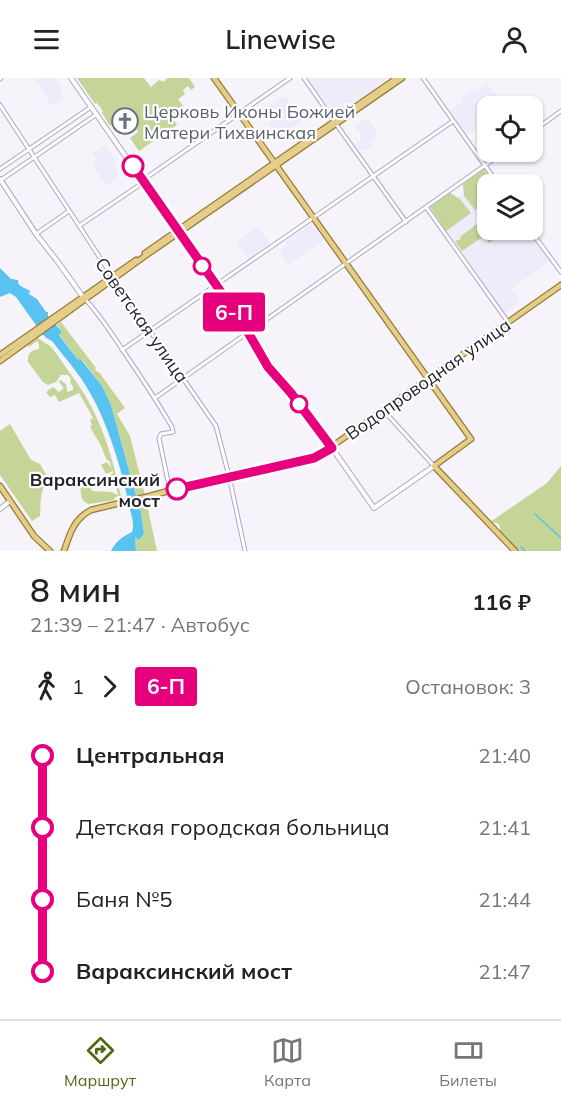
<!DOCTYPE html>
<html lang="ru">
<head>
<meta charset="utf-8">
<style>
	:root { --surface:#fff; --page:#f6f6f6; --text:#222; --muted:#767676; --line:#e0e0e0; --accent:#526817 }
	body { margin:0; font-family:Mulish,sans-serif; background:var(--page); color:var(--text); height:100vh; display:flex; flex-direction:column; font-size:22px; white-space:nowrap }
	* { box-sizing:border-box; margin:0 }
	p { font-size:20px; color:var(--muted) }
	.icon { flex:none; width:33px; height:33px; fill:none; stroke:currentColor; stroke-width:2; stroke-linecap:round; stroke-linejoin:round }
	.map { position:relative; height:473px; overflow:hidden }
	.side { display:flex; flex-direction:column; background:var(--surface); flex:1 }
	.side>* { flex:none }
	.badge { padding:0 12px; border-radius:4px; font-size:21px; line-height:39px }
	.fabs { position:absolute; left:477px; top:18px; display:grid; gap:12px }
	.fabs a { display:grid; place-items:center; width:66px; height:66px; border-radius:12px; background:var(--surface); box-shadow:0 2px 4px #0004; font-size:30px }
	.map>.badge { position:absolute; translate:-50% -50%; box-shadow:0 0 0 3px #fff }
	.legs { display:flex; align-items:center; gap:9px; height:66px; padding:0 30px; font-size:20px }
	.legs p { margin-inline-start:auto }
	.headline { display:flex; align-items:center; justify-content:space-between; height:102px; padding:0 30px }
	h1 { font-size:33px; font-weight:600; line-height:45px }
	ul { padding:0 30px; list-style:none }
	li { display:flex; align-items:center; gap:21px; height:72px; font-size:22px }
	li i { display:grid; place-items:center; width:9px; height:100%; margin:0 8px; background:currentColor }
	li i::after { content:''; width:15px; height:15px; margin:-8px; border:4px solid; border-radius:50%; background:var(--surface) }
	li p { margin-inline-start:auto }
	li:first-child i { background:linear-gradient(#0000 50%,currentColor 0) }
	li:last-child i { background:linear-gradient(currentColor 50%,#0000 0) }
	header { display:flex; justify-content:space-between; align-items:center; height:78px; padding:0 30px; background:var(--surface); font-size:27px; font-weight:600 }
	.dock { display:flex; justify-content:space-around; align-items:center; height:84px; border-top:2px solid var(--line); background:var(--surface); font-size:16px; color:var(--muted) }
	.dock a { display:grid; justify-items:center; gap:3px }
	.dock .active { color:var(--accent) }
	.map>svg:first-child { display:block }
	.built { fill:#eeebfa }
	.green { fill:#c4d597 }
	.water { fill:#58c3f0 }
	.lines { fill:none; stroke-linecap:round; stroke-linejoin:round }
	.stream { stroke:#58c3f0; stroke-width:1.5 }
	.tertiary-casing { stroke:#ada7c2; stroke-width:5 }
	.secondary-casing { stroke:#ada7c2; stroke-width:6 }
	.primary-casing { stroke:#967c36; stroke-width:7 }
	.tertiary { stroke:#fff; stroke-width:3 }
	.secondary { stroke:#fff; stroke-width:4 }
	.primary { stroke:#e5ce8a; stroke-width:4.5 }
	.line-1-casing { stroke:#fff; stroke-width:14 }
	.line-1 { stroke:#e6007e; stroke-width:9 }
	.stop-1-dot { fill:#fff; stroke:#e6007e; stroke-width:3 }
	.labels { text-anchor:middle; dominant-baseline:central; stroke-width:4.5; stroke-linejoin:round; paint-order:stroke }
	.worship-label { font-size:18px; fill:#5b616d; stroke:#fff; text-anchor:start }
	.street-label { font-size:18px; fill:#24222c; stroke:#fff }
	.stop-label { font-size:18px; font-weight:bold; fill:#24222c; stroke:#fff; text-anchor:end }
</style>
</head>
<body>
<header><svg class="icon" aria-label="menu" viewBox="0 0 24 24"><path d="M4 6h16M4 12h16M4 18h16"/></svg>Linewise<svg class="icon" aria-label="person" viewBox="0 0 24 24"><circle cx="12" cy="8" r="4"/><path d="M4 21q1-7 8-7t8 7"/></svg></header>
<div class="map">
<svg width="561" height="473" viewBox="0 0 561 473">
	<rect width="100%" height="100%" fill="#f6f4fa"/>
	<path class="built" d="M34,0h21l7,11 -2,2 5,7 -13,8z
		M307,0h81l-53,38z
		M487,5l17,23h-16l-1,7 -4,3 3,6 -19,13 -17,-24 14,-10 -2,-4 11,-7 1,2z
		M286,18l5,8 2,-1 10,14 -5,3 2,2 -12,9 -2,-2 -3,2 -1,-1 -7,5 -7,-11 4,-3 -8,-11 17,-13 2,2z
		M364,42h5l8,12 -2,2 2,3 -8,6 3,3 -7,5 -2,-2 -4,3 -5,-7 6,-4 2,-5 -7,-10z
		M105,67l12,17 -2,6 3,4 -4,9 -7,5 -15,-22 5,-4 -5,-7z
		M484,91l11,15h-7v46h39l23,31 -39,28 9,13 -16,11 -74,-106 20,-14 5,3 3,1 5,-4 1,-5 -1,-4z
		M312,145l12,17 -36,25 -9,-14 8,-6 -2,-3z
		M258,149l13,18 -22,15 -13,-18z"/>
	<path class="green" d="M77,0h67l7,9 8,-7 5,2 3,-4h22l6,9 -4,3 -3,-4 -5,4 2,4 -7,5 9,13 -13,8 3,5 -38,26 -9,-13 8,-6 -8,-14 1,-1 -4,-4 -17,13 -8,-13 1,-2 -6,-8 -2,1z
		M484,91l11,15h-7l-1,17 -12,9 -11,-14 -1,-12z
		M450,115l10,6 11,14 -25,18 -16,-24z
		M478,145l14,18 -3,2 -5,-7 -22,15 -7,-10 6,-2 -1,-2z
		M61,244l35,46 -1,1 2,3h2l26,36 -8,6 13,22 15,59 -9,1 -25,-91 -9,-19 -19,-25 -5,-1 -19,-26 3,-2 -5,-7z
		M38,260c3,3 8,5 12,8 7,7 13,18 19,26 31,40 42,79 53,128h-3l-1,-4 -4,2 1,2 -26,4c-11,-4 -7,-13 -9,-22l4,-1 5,4 3,6 19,1 7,3 -3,-14h-4l-3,-5 5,-3v-2l-7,3 -5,-9 6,-3 5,7 -3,-9 -1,1c-4,-5 -4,-9 -7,-15 -3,-7 -8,-12 -11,-20l2,-1 -2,-5 3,-2 -14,-25 -20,9 -4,-7 -5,2 -4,-5 7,-5 6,5 4,-3v-2l-4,-5 1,-2 6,4 1,8 6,-2v-3l-3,-5 1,-3 -3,-4h-7l-5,7 -8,3 -5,-3 -15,-20c-1,-8 3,-12 11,-13v-5l-2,-3 -8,6 -1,-2z
		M10,346l21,36 9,4 9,16c-10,10 -8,22 -9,36l-8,5 -32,-46v-44z
		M561,388v85h-45l-16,-18v-7l-3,-3 -7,-1 57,-39z
		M146,422l11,51h-21l-1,-13 1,-1 2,3 4,-3 2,-4 -5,-32z"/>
	<path class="water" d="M0,190l11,11 7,1v3c2,4 8,5 12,8l-1,3 8,5 9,13h2v4l14,16 -3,3 19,25 2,-1 3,3 19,24 9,19 25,91 3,5 5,32 -2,4 -4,3 -2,-3 -1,1 1,13h-25c5,-10 11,-14 21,-19 3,-9 -1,-17 -3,-27 -6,-32 -22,-84 -39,-112 -10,-19 -25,-35 -38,-52l-4,-2 -5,-4 -27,-38 -6,-4 -10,4z"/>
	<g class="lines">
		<path class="stream" d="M535,436l26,24
			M521,469l4,4"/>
		<g class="tertiary-casing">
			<path id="tertiary" d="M304,0l30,43
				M423,0l75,106
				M0,1l1,-1
				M0,27l112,171
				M336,46l70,98
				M532,54l29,-21
				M0,91l91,-62
				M1,102l96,-66
				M143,102l147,-102
				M426,129l82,115
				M79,148l65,-44
				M530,152l31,42
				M36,156l33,-23
				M114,201l102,147 13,50 16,75
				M85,221c15,16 27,35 39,53 17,25 33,49 48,75l1,5 -12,2 -2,4 11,53
				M122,272l331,-229
				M155,320l349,-246
				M384,333l50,55"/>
		</g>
		<g class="secondary-casing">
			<path id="secondary" d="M71,0l106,152
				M0,101l36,55 22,28 25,35
				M179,155l63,89 26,45 23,26 41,55 42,60 60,-42
				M0,431l10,-8"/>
		</g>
		<g class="primary-casing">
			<path id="primary" d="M214,0l257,361 -37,27 81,85
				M145,175l252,-175
				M0,277l136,-95
				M0,283l145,-105 257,-178
				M0,408l34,50 16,15
				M64,473c6,-18 10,-32 27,-41l59,-14 37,-10 127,-29 7,-3 240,-169"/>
		</g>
		<use href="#tertiary" class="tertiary"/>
		<use href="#secondary" class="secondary"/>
		<use href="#primary" class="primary"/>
	</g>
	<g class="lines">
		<g class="line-1-casing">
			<path id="line-1" d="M133,88l109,156 26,45 23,26 41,55 -18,10 -137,31"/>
		</g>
		<use href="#line-1" class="line-1"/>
	</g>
	<defs>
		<g id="church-ring" transform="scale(1.35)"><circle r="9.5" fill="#fff" stroke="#6b7280" stroke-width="1.5"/><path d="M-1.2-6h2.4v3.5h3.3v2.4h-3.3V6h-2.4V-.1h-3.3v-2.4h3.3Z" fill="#6b7280"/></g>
	</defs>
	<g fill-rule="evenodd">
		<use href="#church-ring" x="125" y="43"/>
	</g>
	<g class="stop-1-dot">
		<circle cx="133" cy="88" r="10"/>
		<circle cx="202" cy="188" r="8"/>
		<circle cx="299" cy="326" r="8"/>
		<circle cx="177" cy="411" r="10"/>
	</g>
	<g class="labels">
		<g class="worship-label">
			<text x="144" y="33">Церковь Иконы Божией<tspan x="144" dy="21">Матери Тихвинская</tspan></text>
		</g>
		<g class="street-label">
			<text transform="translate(142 242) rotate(55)">Советская улица</text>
			<text transform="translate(428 301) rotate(-35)">Водопроводная улица</text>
		</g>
		<g class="stop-label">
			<text x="160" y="401">Вараксинский<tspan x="160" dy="21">мост</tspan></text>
		</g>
	</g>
</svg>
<div class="fabs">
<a><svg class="icon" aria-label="locate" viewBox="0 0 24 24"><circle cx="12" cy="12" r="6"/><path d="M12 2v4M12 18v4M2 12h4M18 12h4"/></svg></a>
<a><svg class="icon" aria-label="layers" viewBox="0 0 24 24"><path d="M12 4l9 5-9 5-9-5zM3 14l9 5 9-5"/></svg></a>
</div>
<b class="badge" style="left:234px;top:234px;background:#e6007e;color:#fff">6-П</b>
</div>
<section class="side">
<div class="headline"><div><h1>8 мин</h1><p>21:39 – 21:47 · Автобус</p></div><b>116 ₽</b></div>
<div class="legs"><svg class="icon" aria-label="walk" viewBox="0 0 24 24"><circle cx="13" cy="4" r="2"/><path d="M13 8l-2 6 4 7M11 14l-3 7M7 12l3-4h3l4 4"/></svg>1<svg class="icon" aria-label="forward" viewBox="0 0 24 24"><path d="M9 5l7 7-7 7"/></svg><b class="badge" style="background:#e6007e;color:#fff">6-П</b><p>Остановок: 3</p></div>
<ul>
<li><i style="color:#e6007e"></i><b>Центральная</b><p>21:40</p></li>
<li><i style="color:#e6007e"></i><span>Детская городская больница</span><p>21:41</p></li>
<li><i style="color:#e6007e"></i><span>Баня №5</span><p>21:44</p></li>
<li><i style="color:#e6007e"></i><b>Вараксинский мост</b><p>21:47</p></li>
</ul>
</section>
<nav class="dock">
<a class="active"><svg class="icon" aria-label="directions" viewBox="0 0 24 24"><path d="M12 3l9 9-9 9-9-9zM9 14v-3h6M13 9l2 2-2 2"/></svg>Маршрут</a>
<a><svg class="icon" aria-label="map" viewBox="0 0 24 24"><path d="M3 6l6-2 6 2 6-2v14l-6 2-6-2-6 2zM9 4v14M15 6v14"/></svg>Карта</a>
<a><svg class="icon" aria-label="tickets" viewBox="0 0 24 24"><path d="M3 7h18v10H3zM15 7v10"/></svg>Билеты</a>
</nav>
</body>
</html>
